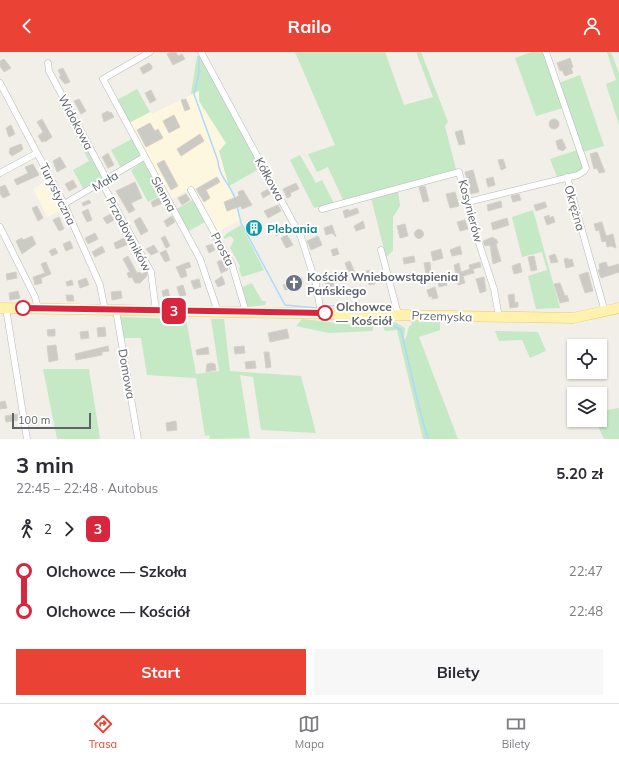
<!DOCTYPE html>
<html lang="pl">
<head>
<meta charset="utf-8">
<style>
	:root { --surface:#fff; --page:#f7f7f7; --text:#2b2b33; --muted:#7c7c81; --line:#e1e1e2; --accent:#ea4335 }
	body { margin:0; font-family:Mulish,sans-serif; background:var(--page); color:var(--text); height:100vh; display:flex; flex-direction:column; font-size:15px; white-space:nowrap }
	* { box-sizing:border-box; margin:0 }
	p { font-size:13px; color:var(--muted) }
	.icon { flex:none; width:22px; height:22px; fill:none; stroke:currentColor; stroke-width:2; stroke-linecap:round; stroke-linejoin:round }
	.map { position:relative; height:387px; overflow:hidden }
	.drawer { display:flex; flex-direction:column; background:var(--surface); flex:1 }
	.drawer>* { flex:none }
	.badge { padding:0 8px; border-radius:6px; font-size:14px; line-height:26px }
	.fabs { position:absolute; left:567px; top:287px; display:grid; gap:8px }
	.fabs a { display:grid; place-items:center; width:40px; height:40px; border-radius:0px; background:var(--surface); box-shadow:0 1px 3px #0004; font-size:20px }
	.scale { position:absolute; left:12px; bottom:10px; width:79px; box-sizing:border-box; padding-left:4px; border:2px solid #5f6368; border-top:0; font-size:11px; line-height:14px; white-space:nowrap; color:#5f6368; -webkit-text-stroke:3px #fff; paint-order:stroke }
	.map>.badge { position:absolute; translate:-50% -50%; box-shadow:0 0 0 2px #fff }
	.legs { display:flex; align-items:center; gap:6px; height:44px; padding:0 16px; font-size:13px }
	.legs p { margin-inline-start:auto }
	.head { display:flex; align-items:center; justify-content:space-between; height:68px; padding:0 16px }
	h1 { font-size:22px; font-weight:700; line-height:30px }
	.button { display:flex; gap:8px; margin-top:auto; padding:8px 16px }
	.button a { flex:1; height:46px; border-radius:0px; background:var(--accent); color:#fff; font-size:16px; font-weight:700; line-height:46px; text-align:center }
	.button a+a { background:var(--page); color:var(--text) }
	ul { padding:0 16px; list-style:none }
	li { display:flex; align-items:center; gap:14px; height:40px; font-size:15px }
	li i { display:grid; place-items:center; width:6px; height:100%; margin:0 5px; background:currentColor }
	li i::after { content:''; width:10px; height:10px; margin:-5px; border:3px solid; border-radius:50%; background:var(--surface) }
	li p { margin-inline-start:auto }
	li:first-child i { background:linear-gradient(#0000 50%,currentColor 0) }
	li:last-child i { background:linear-gradient(currentColor 50%,#0000 0) }
	header { display:flex; justify-content:space-between; align-items:center; height:52px; padding:0 16px; background:var(--accent); color:#fff; font-size:18px; font-weight:700 }
	.menu { display:flex; justify-content:space-around; align-items:center; height:56px; border-top:1px solid var(--line); background:var(--surface); font-size:11px; color:var(--muted) }
	.menu a { display:grid; justify-items:center; gap:2px }
	.menu .on { color:var(--accent) }
	.map>svg:first-child { display:block }
	.commercial { fill:#fef7e0 }
	.green { fill:#c5e8c5 }
	.lines { fill:none; stroke-linecap:round; stroke-linejoin:round }
	.stream { stroke:#aadaff; stroke-width:1.5 }
	.building { fill:#cccac5; stroke:#d6d1c6 }
	.minor-casing { stroke:#b5b8bc; stroke-width:7 }
	.primary-casing { stroke:#f2c960; stroke-width:11 }
	.minor { stroke:#fff; stroke-width:6 }
	.primary { stroke:#fff2af; stroke-width:10 }
	.line-1-casing { stroke:#fff; stroke-width:9 }
	.line-1 { stroke:#d7263d; stroke-width:6 }
	.stop-1-dot { fill:#fff; stroke:#d7263d; stroke-width:2 }
	.labels { text-anchor:middle; dominant-baseline:central; stroke-width:4; stroke-linejoin:round; paint-order:stroke }
	.street-label { font-size:12px; fill:#5f6368; stroke:#fff }
	.culture-label { font-size:12px; font-weight:bold; fill:#0d838f; stroke:#fff; text-anchor:start }
	.worship-label { font-size:12px; font-weight:bold; fill:#5b616d; stroke:#fff; text-anchor:start }
	.stop-label { font-size:12px; font-weight:bold; fill:#5f6368; stroke:#fff; text-anchor:start }
</style>
</head>
<body>
<header><svg class="icon" aria-label="back" viewBox="0 0 24 24"><path d="M15 5l-7 7 7 7"/></svg>Railo<svg class="icon" aria-label="person" viewBox="0 0 24 24"><circle cx="12" cy="8" r="4"/><path d="M4 21q1-7 8-7t8 7"/></svg></header>
<div class="map">
<svg width="619" height="387" viewBox="0 0 619 387">
	<rect width="100%" height="100%" fill="#f1efe8"/>
	<path class="commercial" d="M199,39v10l27,42 -2,27 16,50 -23,12 -25,-44 -22,12 -41,-77 21,-11 2,2z
		M48,128l15,29 -16,8 -14,-28z"/>
	<path class="green" d="M295,0h90l19,53 29,-8 -17,-45h5l27,70 -3,4 11,43 -113,31 -15,-33 -11,5 -9,-18 27,-9z
		M531,0h12l20,56 -27,8 -21,-58z
		M607,0h4l8,21v52l-13,-41 10,-4z
		M197,4h4l60,112 -32,18 -10,-35 7,-8 -27,-42v-10l-8,3z
		M580,23l24,71 -21,6 -24,-69z
		M137,37l13,23 -21,11 -12,-23z
		M64,50l39,75 -2,4 -17,9 -11,-20 16,-9 -29,-56z
		M132,87l8,16 -2,4 -17,9 -10,-18z
		M577,98l6,19 -4,3 -22,5 -7,-18z
		M300,103l16,28 6,-3 12,23 -20,5 -24,-48z
		M144,109l19,33 -15,8 -17,-32z
		M398,138l2,16 -7,11v34l-7,6 -15,-59z
		M193,148l12,22 -18,10 -12,-22z
		M533,158l27,98 -24,1 -8,-33 19,-6 -5,-18 -20,5 -10,-40z
		M241,173l23,45 -22,7 -3,-8 1,-3 -10,-18 4,-8 -3,-4 -7,3v-2l2,-3z
		M252,231l10,18h4l-1,4 -18,2 -5,-20z
		M120,265l66,2 10,55 23,-3 -8,-52h13l6,52 71,5 15,57 -55,-3 -8,-53 -13,-2 10,63 -40,1 -1,-4 -4,1 -9,-58 -49,-3 -6,-37h-17z
		M302,267l36,4 13,-3h22v11l-44,2 -33,-7z
		M410,268h30v10l-21,7 39,102h-35l-26,-109 -12,1 -4,-8 14,-1 10,6 -1,11 2,-1 3,-12 3,-1z
		M495,279l43,1 8,19 -16,7 -8,-18 -23,1z
		M43,317h46l11,70h-43z
		M619,356v31h-15l-8,-17 4,-2v-3l7,-7z"/>
	<g class="lines">
		<path class="stream" d="M199,6v15l-5,21 24,67c0,13 12,24 17,37
			M237,154l4,17 44,82 32,3
			M327,254l38,-1
			M379,273l15,1 7,4 18,77 9,32"/>
	</g>
	<path class="building" d="M170,0h6l2,4 4,-2 3,5 -12,6 -6,-11z
		M570,6l3,9 -2,1 2,5 -8,3 -3,-6 -2,1 -3,-8z
		M4,7l7,9 -7,4 -4,-6v-5z
		M149,11l3,3v3l-9,5 -3,-6z
		M63,16l7,14 -5,2 -6,-7 2,-1 -3,-6z
		M151,38l5,10 -6,3 -5,-10z
		M79,47l7,12 -5,3 -7,-13z
		M186,47l4,10 -5,2 -4,-11z
		M108,59l1,2 2,-1 3,5 -10,5 -2,-8z
		M174,63l6,12 -11,6 -6,-12z
		M42,67l10,18 -7,5v-1l-3,1 -4,-6 5,-4 -6,-10z
		M549 72a5 5 0 1 1 10 0a5 5 0 1 1-10 0Z
		M150,71l5,8 3,-2 5,9 -17,9 -9,-17z
		M11,73l4,9 -6,3 -3,-9z
		M462,78l3,14 -6,1 -4,-13z
		M200,82l4,7 -23,15 -4,-7z
		M562,87l4,9 -3,3 -5,-2 -2,-8z
		M21,92l2,5 -4,3 -7,4 -3,-3 1,-5z
		M597,100l8,20 -6,1 -2,-5 -3,1 -4,-15z
		M108,101l6,12 -6,3 -6,-11z
		M60,105l6,10 -9,5 -4,-11z
		M503,107l3,9 -5,2 -3,-10z
		M164,108l14,26 -7,4 -14,-26z
		M33,112l6,11 -22,10 -3,-5 14,-7 -3,-6z
		M473,118l6,22 -8,2 -6,-22z
		M217,125l3,5 -14,8 4,8 -6,4 -8,-13z
		M493,125l2,8 -7,2 -2,-8z
		M73,128l4,7 -8,4 -4,-7z
		M135,130l7,16 -11,5 4,7 -6,3 -13,-22z
		M296,131l3,6 -9,4 1,3 -4,2 -4,-9z
		M5,133l5,10 -7,3 -3,-4v-7z
		M425,134l4,15 -6,1 -4,-15z
		M270,136l2,5 -9,5 -2,-5z
		M243,138l9,15 -10,4 -1,-3 -14,5 -3,-9 15,-6 -1,-4z
		M455,140l4,14 -9,2 -4,-14z
		M186,142l4,6 -8,5 -4,-7z
		M519,142l2,6 -8,2 -2,-6z
		M160,145l3,6 -10,4 -2,-5z
		M89,148l2,3 -8,3 -1,-3z
		M501,149l1,6 -14,4 -1,-6z
		M545,150l2,5 -11,4 -2,-6z
		M278,153l3,6 -13,7 -4,-7z
		M37,154l6,12 -5,3 -6,-13z
		M357,156l2,5 -14,5 -2,-7 5,-2 1,2z
		M88,157l4,11 -5,2 -5,-10z
		M111,162l3,6 -7,4 -4,-6z
		M549,163l1,3 3,-2 2,6 -8,3 -3,-8z
		M172,164l3,6 -8,5 -3,-6z
		M59,165l5,12 -5,2 -6,-11z
		M140,165l8,14 -7,4 -7,-14z
		M507,166l2,7 -16,5 -2,-7z
		M465,168l3,9 -8,2 -3,-9z
		M258,169l4,8 -13,6 -4,-8z
		M363,169l2,7 -9,3 -2,-5z
		M602,170l4,14 7,-2 3,14 -5,-2 -4,1 -1,-6 -4,1 -3,-12 -3,1 -2,-7z
		M405,172l3,12 -8,2 -3,-12z
		M332,173l4,12 -4,-4 -6,2 -2,-7z
		M279,175l3,6 -6,3 -3,-7z
		M414.5 182a4.5 4.5 0 1 1 9 0a4.5 4.5 0 1 1-9 0Z
		M95,181l3,6 -10,5 -3,-6z
		M287,183l6,10 -7,3 -5,-10z
		M32,184l4,8 -14,10 -6,-13 6,-3 1,2z
		M165,184l5,10 -4,2 -5,-10z
		M318,184l4,9 -11,5 -4,-9z
		M126,185l3,7 -13,5 -2,-6z
		M493,185l1,2h2l2,4 -2,1 5,17 -8,3 -3,-19 -5,1 -2,-5z
		M70,189l3,7 -7,3 -3,-7z
		M212,192l3,6 -6,3 -3,-7z
		M154,193l4,7 -7,3 -5,-6z
		M102,194l3,6 -10,5 -3,-5z
		M460,194l2,8 -10,2 -2,-6z
		M55,196l3,5 -6,3 -3,-5z
		M337,196l2,6 -6,2 -2,-6z
		M441,197l2,9 -10,3 -2,-9z
		M166,198l4,10 -5,2 -5,-9z
		M555,202l3,8 -7,1 -2,-7z
		M128,204l9,17 3,-1 1,2 5,-2 1,1v3l-7,7h-5l-3,-6 -3,1 -2,-5 3,-1 -7,-13z
		M414,204l1,6 -11,2 -1,-6z
		M534,204l3,14 -6,1 -3,-14z
		M568,206v2l4,-1 2,7 -8,2 -2,-9z
		M223,207l5,11 -7,3 -4,-11z
		M350,209l5,12 -6,2 -4,-12z
		M46,210l5,12 -10,4 1,5 -7,2 -2,-8 12,-4 -4,-9z
		M189,210l2,5 -6,2 2,7 -6,2 -5,-11z
		M430,210l1,11 -5,1 -2,-11z
		M480,210l1,5 -8,2 1,4 -11,3 2,7 -7,2 -4,-20 5,-2 2,9 9,-3 -1,-4z
		M606,210l2,5 11,-3v8l-18,6 -3,-8 2,-1 -1,-5z
		M520,211l2,9 -8,2 -2,-8z
		M371,218l4,14 -6,1 -3,-14z
		M16,220l1,6 -10,2 -1,-6z
		M415,220l2,6 -12,4 -2,-7z
		M588,220l5,19 -8,2 -6,-18z
		M222,224l3,8 -7,3 -3,-6z
		M444,224l3,9 -8,2 -2,-9z
		M484,225l2,14 -6,2 -4,-14z
		M86,226l3,7 -9,3 -2,-7z
		M300,226h2l1,6 -18,6 -2,-5z
		M199,227l2,8 -7,2 -3,-8z
		M332,227l2,7 -8,1 -1,-6z
		M72,228l1,5 -6,1 -1,-4z
		M560,231l5,13 2,-1 2,6 -9,2 -6,-19z
		M183,233l3,10 -6,2 -3,-10z
		M357,235l2,8 -12,2 -2,-8z
		M435,235l3,11 -6,1v-3l-3,1 -2,-7z
		M168,237l2,10 -6,1 -2,-9z
		M18,239l2,7 -10,2 -1,-7z
		M121,239l1,7 -10,2 -1,-8z
		M514,242l1,9 3,-1v5l-8,1 -2,-13z
		M66,243h7l1,6h-7z
		M105,275l1,9 -8,1 -1,-9z
		M55,277v7h-7l-1,-6z
		M287,277l2,9 -19,4 -2,-9z
		M88,279l1,7 -8,1 -1,-7z
		M56,293l2,15 -9,2 -2,-16z
		M108,294l1,5 -7,1v3l-26,5 -1,-6z
		M244,294l1,7 -10,1 -1,-7z
		M208,295l1,7 -12,1 -1,-5z
		M264,300h5l2,15 -5,1z
		M255,309l1,7 -10,1 -1,-7z
		M211,311l4,1 1,6 -10,2 1,-8z
		M5,349l2,7 -7,1v-7z
		M17,362l1,6 -12,2 -1,-6z
		M176,369l1,9 -10,1 -1,-8z"/>
	<g class="lines">
		<g class="minor-casing">
			<path id="minor" d="M150,0l-47,27 97,180 18,53
				M201,0l100,185 15,47 5,29
				M48,11l1,8 58,109
				M0,31l64,121 36,81 5,25
				M0,121l37,-20
				M567,125l38,135
				M102,131l49,89 5,39
				M191,138l41,75 14,47
				M468,150l110,-27 6,-4 2,-3 -40,-116
				M64,152l80,-47
				M322,157l137,-37 16,59 19,58 5,28
				M0,175l35,70 3,11
				M381,198l17,64
				M6,256l21,131
				M116,258l22,129"/>
		</g>
		<g class="primary-casing">
			<path id="primary" d="M0,256l573,10 46,-10"/>
		</g>
		<use href="#minor" class="minor"/>
		<use href="#primary" class="primary"/>
	</g>
	<g class="lines">
		<g class="line-1-casing">
			<path id="line-1" d="M23,256l302,5"/>
		</g>
		<use href="#line-1" class="line-1"/>
	</g>
	<defs>
		<g id="building-disc" transform="scale(0.9)"><circle r="9.5" fill="#0f9aa8" stroke="#fff"/><path d="M-4-6H4V6H1V3H-1V6H-4ZM-2.5-4.3h1.7v1.8h-1.7ZM.8-4.3h1.7v1.8H.8ZM-2.5-1h1.7V.8h-1.7ZM.8-1h1.7V.8H.8Z" fill="#fff"/></g>
		<g id="church-disc" transform="scale(0.9)"><circle r="9.5" fill="#6b7280" stroke="#fff"/><path d="M-1.2-6h2.4v3.5h3.3v2.4h-3.3V6h-2.4V-.1h-3.3v-2.4h3.3Z" fill="#fff"/></g>
	</defs>
	<g fill-rule="evenodd">
		<use href="#building-disc" x="254" y="176"/>
		<use href="#church-disc" x="294" y="231"/>
	</g>
	<g class="stop-1-dot">
		<circle cx="23" cy="256" r="7"/>
		<circle cx="325" cy="261" r="7"/>
	</g>
	<g class="labels">
		<g class="street-label">
			<text transform="translate(76 70) rotate(62)">Widokowa</text>
			<text transform="translate(270 127) rotate(61)">Kółkowa</text>
			<text transform="translate(105 129) rotate(-30)">Mała</text>
			<text transform="translate(58 142) rotate(64)">Turystyczna</text>
			<text transform="translate(164 142) rotate(61)">Sienna</text>
			<text transform="translate(575 156) rotate(74)">Okrężna</text>
			<text transform="translate(471 159) rotate(75)">Kosynierów</text>
			<text transform="translate(129 182) rotate(62)">Przodowników</text>
			<text transform="translate(223 197) rotate(62)">Prosta</text>
			<text transform="translate(442 264) rotate(2)">Przemyska</text>
			<text transform="translate(127 322) rotate(80)">Domowa</text>
		</g>
		<g class="culture-label">
			<text x="267" y="176">Plebania</text>
		</g>
		<g class="worship-label">
			<text x="307" y="224">Kościół Wniebowstąpienia<tspan x="307" dy="14">Pańskiego</tspan></text>
		</g>
		<g class="stop-label">
			<text x="336" y="254">Olchowce<tspan x="336" dy="14">— Kościół</tspan></text>
		</g>
	</g>
</svg>
<div class="fabs">
<a><svg class="icon" aria-label="locate" viewBox="0 0 24 24"><circle cx="12" cy="12" r="6"/><path d="M12 2v4M12 18v4M2 12h4M18 12h4"/></svg></a>
<a><svg class="icon" aria-label="layers" viewBox="0 0 24 24"><path d="M12 4l9 5-9 5-9-5zM3 14l9 5 9-5"/></svg></a>
</div>
<div class="scale">100 m</div>
<b class="badge" style="left:174px;top:259px;background:#d7263d;color:#fff">3</b>
</div>
<section class="drawer">
<div class="head"><div><h1>3 min</h1><p>22:45 – 22:48 · Autobus</p></div><b>5.20 zł</b></div>
<div class="legs"><svg class="icon" aria-label="walk" viewBox="0 0 24 24"><circle cx="13" cy="4" r="2"/><path d="M13 8l-2 6 4 7M11 14l-3 7M7 12l3-4h3l4 4"/></svg>2<svg class="icon" aria-label="forward" viewBox="0 0 24 24"><path d="M9 5l7 7-7 7"/></svg><b class="badge" style="background:#d7263d;color:#fff">3</b></div>
<ul>
<li><i style="color:#d7263d"></i><b>Olchowce — Szkoła</b><p>22:47</p></li>
<li><i style="color:#d7263d"></i><b>Olchowce — Kościół</b><p>22:48</p></li>
</ul>
<div class="button"><a>Start</a><a>Bilety</a></div>
</section>
<nav class="menu">
<a class="on"><svg class="icon" aria-label="directions" viewBox="0 0 24 24"><path d="M12 3l9 9-9 9-9-9zM9 14v-3h6M13 9l2 2-2 2"/></svg>Trasa</a>
<a><svg class="icon" aria-label="map" viewBox="0 0 24 24"><path d="M3 6l6-2 6 2 6-2v14l-6 2-6-2-6 2zM9 4v14M15 6v14"/></svg>Mapa</a>
<a><svg class="icon" aria-label="tickets" viewBox="0 0 24 24"><path d="M3 7h18v10H3zM15 7v10"/></svg>Bilety</a>
</nav>
</body>
</html>
